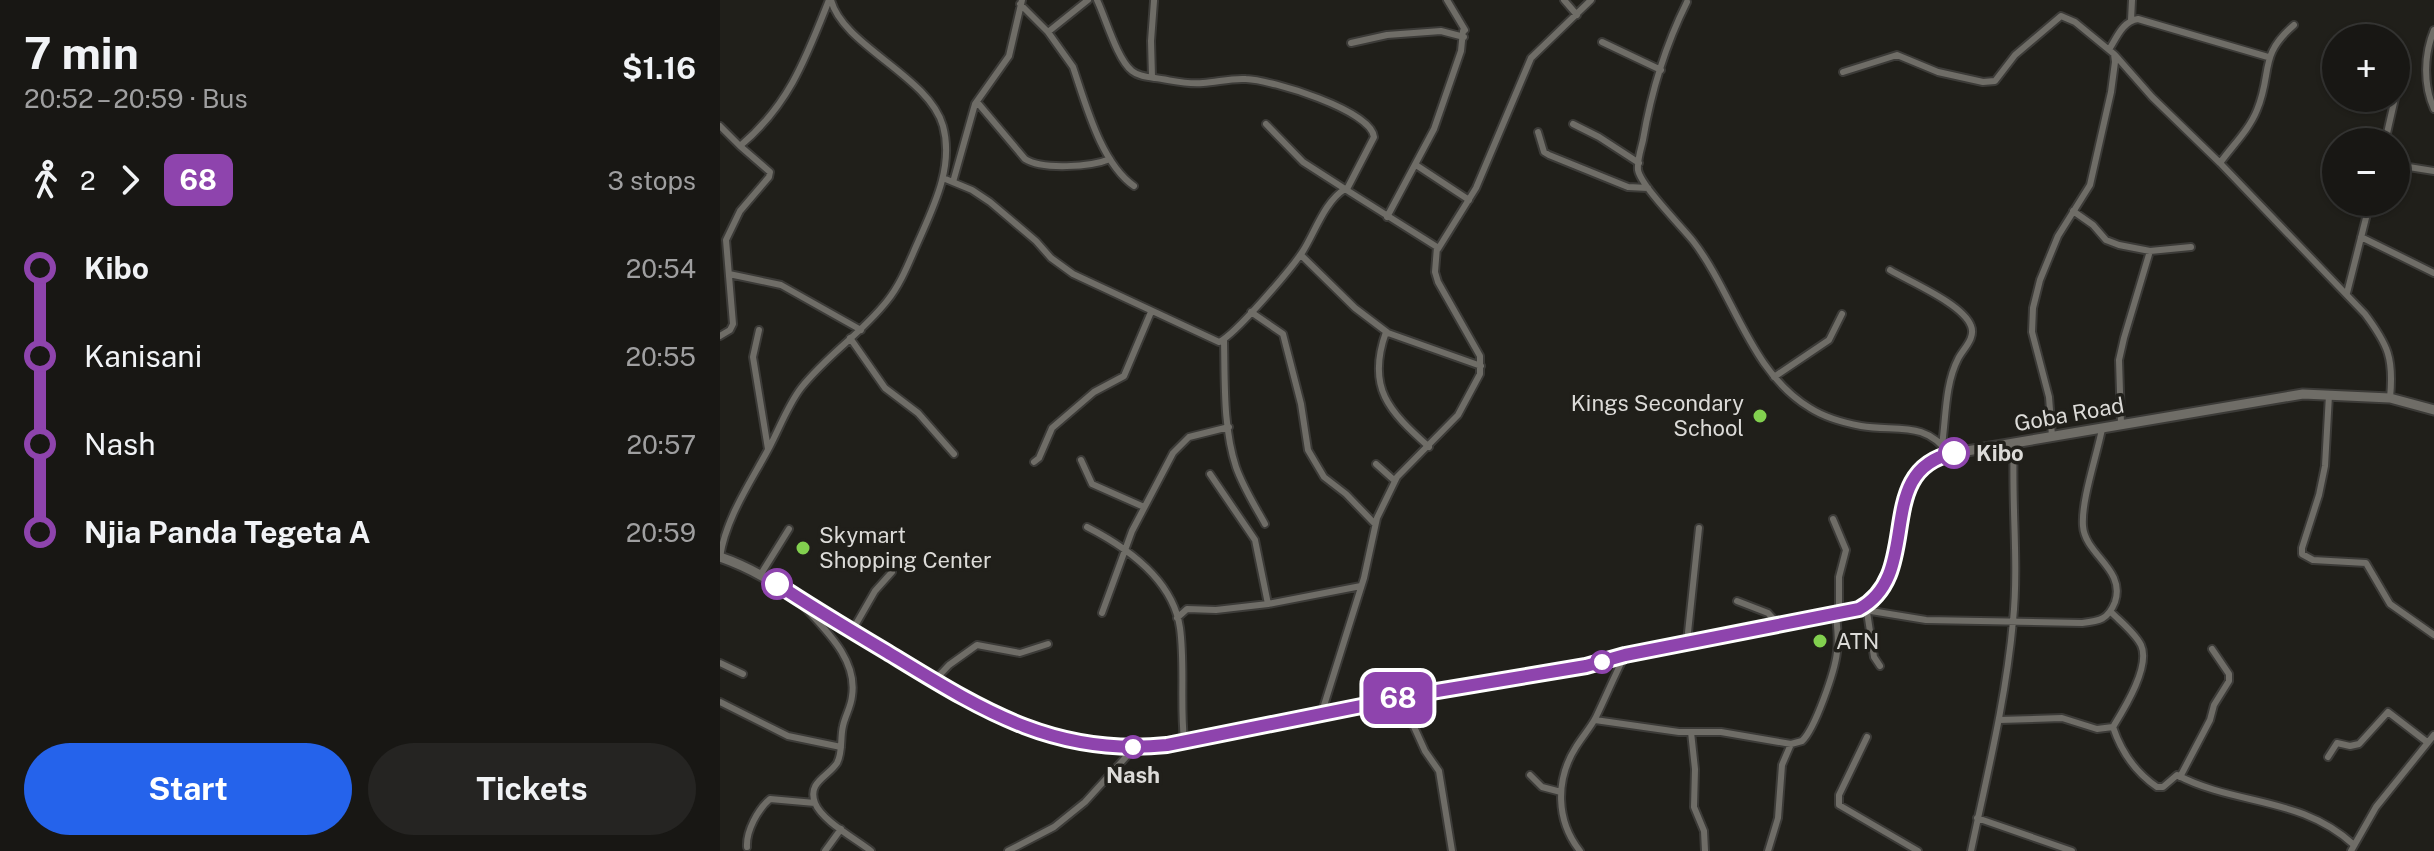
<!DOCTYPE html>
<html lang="en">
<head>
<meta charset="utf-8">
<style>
	:root { --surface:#181714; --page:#252422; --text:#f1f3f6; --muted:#9f9fa0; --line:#363634; --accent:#2563eb }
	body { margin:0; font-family:"Public Sans",sans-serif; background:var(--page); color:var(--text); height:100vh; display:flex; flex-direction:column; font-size:30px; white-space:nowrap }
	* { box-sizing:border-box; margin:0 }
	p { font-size:26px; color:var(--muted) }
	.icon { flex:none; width:44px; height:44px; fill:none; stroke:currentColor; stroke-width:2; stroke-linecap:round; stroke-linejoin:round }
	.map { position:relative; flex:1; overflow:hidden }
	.sheet { display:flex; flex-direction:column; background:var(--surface); width:720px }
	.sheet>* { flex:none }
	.badge { padding:0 16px; border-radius:12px; font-size:28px; line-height:52px }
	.buttons { position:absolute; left:1602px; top:24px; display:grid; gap:16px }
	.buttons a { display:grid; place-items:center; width:88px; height:88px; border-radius:50%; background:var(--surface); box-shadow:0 2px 6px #0004,0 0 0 2px var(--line); font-size:40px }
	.map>.badge { position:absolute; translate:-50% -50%; box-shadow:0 0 0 4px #fff }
	.legs { display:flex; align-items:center; gap:12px; height:88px; padding:0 24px; font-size:26px }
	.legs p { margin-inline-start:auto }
	.summary { display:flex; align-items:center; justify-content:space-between; height:136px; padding:0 24px }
	h1 { font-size:44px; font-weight:700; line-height:60px }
	.primary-button { display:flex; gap:16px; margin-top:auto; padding:16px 24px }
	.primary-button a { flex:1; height:92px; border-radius:48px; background:var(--accent); color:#fff; font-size:32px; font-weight:700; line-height:92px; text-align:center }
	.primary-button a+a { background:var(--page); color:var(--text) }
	ul { padding:0 24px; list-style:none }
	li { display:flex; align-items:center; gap:28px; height:88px; font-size:30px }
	li i { display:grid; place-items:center; width:12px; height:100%; margin:0 10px; background:currentColor }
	li i::after { content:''; width:20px; height:20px; margin:-10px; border:6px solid; border-radius:50%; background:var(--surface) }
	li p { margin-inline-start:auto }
	li:first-child i { background:linear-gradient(#0000 50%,currentColor 0) }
	li:last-child i { background:linear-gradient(currentColor 50%,#0000 0) }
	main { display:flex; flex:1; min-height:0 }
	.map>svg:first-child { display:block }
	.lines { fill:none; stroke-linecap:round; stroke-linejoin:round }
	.minor-casing { stroke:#3c3b38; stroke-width:10 }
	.secondary-casing { stroke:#3c3b38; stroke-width:13 }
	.minor { stroke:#6f6d67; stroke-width:6 }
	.secondary { stroke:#6f6d67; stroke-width:9 }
	.line-1-casing { stroke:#fff; stroke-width:18 }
	.line-1 { stroke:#8e44ad; stroke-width:12 }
	.poi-dot { fill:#82d04f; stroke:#201f1a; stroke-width:3 }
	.stop-1-dot { fill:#fff; stroke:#8e44ad; stroke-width:4 }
	.labels { text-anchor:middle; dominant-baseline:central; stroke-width:7; stroke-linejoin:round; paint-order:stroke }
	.poi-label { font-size:22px; fill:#dcdbd8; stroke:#201f1a; text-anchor:start }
	.street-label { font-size:22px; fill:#dcdbd8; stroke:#201f1a }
	.stop-label { font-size:22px; font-weight:bold; fill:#dcdbd8; stroke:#201f1a; text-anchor:start }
</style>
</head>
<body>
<main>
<section class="sheet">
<div class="summary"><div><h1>7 min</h1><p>20:52 – 20:59 · Bus</p></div><b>$1.16</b></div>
<div class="legs"><svg class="icon" aria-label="walk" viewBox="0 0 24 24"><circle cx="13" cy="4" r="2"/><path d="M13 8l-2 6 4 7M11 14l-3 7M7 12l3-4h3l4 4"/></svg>2<svg class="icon" aria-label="forward" viewBox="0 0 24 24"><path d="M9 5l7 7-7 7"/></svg><b class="badge" style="background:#8e44ad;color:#fff">68</b><p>3 stops</p></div>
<ul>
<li><i style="color:#8e44ad"></i><b>Kibo</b><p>20:54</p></li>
<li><i style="color:#8e44ad"></i><span>Kanisani</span><p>20:55</p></li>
<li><i style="color:#8e44ad"></i><span>Nash</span><p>20:57</p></li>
<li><i style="color:#8e44ad"></i><b>Njia Panda Tegeta A</b><p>20:59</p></li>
</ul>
<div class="primary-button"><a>Start</a><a>Tickets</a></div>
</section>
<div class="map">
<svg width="1714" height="851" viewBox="0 0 1714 851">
	<rect width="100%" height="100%" fill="#201f1a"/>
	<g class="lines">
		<g class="minor-casing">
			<path id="minor" d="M377,0c9,19 20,59 35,71 6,5 15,6 23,7 16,2 32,7 48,5 15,-1 28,-5 43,-4 26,1 125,31 128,58l-27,52
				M844,0l13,15
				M967,2c-21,42 -36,91 -44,138 -2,9 -6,20 -5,30 3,16 43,56 55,71 41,53 57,131 117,167 14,9 35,15 51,18 35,6 64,-6 88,28
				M300,4l28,28 25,35c13,38 28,96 61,119
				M1411,20l1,-20
				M1714,30c-10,24 -11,55 0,79
				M328,32l40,-32
				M882,42l59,28
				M631,43l36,-8 54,-4 23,6
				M1390,48c7,-11 13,-27 28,-29l130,38
				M1395,55l37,42 68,66 145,151c23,31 29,44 25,84
				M1123,72l54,-17 41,17 45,10 12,-1 20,-26 46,-39 14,6 39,32 1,8 -4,30 -21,93 -32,51 -18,44 -7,28 -1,24 17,65 3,39
				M432,77l-1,-36 3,-40
				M1676,91l5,-26
				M257,102l48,57c17,11 66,8 85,0
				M546,124l37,38 42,27
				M853,124l26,13 40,26
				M0,126l20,20
				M818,132l6,20 5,3 79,32 20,1
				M1665,142l10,-44
				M1500,163c12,-17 29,-33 37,-53 16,-39 1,-54 37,-85
				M696,165l53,35
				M1676,165l38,6
				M223,178l29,12 18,12 46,39 15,17 22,16 146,68c16,-7 73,-74 84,-91 12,-19 22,-50 42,-62l92,58 -2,25 3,10 42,74v18l-22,41 -61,62 -20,41 -13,60 -43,137
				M233,182l22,-78 34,-48 13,-56
				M1353,211l20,14 13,15 13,5 31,6 41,-4
				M667,217l47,-88 27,-78 2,-20 2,-1 -18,-30
				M1641,237l73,36
				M718,249l38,-61 55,-130 60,-58
				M581,255l54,53 33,25 93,33
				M1170,270c20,12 73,34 81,56 5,12 -8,23 -13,33 -13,25 -12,59 -16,86
				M9,274l52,11 80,45
				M1627,293l23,-91
				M531,312l32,22 18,70 7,46 16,27 22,17 29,30
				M39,330l-6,27 15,92
				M666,332c-20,56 3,79 43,115
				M0,336l10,-6 3,-6 -7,-84 14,-29 29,-34 1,-5 -30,-26c49,-41 66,-88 89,-146
				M130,338l35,50 33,25 36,41
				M504,340c1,41 -1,88 12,127 7,20 19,39 29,57
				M1054,377l55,-37 13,-26
				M1609,395l-4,71 -6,29 -17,53v6l11,6 53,3 24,41 44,31
				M1401,424l-2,-64 5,-22 26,-87
				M361,460l11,24 52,23
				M314,462l5,-4 13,-30 42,-36 30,-16 27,-64
				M656,464l19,17
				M490,474l45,66 13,64
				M1113,519l13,31 -7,27v36
				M367,527c39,20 86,53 93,101 5,37 0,75 4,112
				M0,557c6,-40 31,-75 50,-111 10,-19 18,-41 31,-58 27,-34 60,-54 86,-87 14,-17 22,-39 31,-59 16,-36 36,-76 25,-116 -14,-50 -100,-80 -112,-126
				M41,574l28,-45
				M1017,601l31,12 10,11
				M80,602c23,26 58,56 52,94 -1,11 -7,20 -9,30 -3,12 0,26 -6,37 -9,14 -30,19 -22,40 7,18 41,36 56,48
				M1139,609l67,11 156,3c17,-2 26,-3 33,-21 11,-33 -30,-47 -32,-76 -2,-25 14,-71 19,-97
				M1147,612l7,45 6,9
				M382,613l30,-82 41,-78 16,-16 40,-10
				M457,618l10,-9 29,1 52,-6 93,-18
				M132,631l23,-40 17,-19
				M967,642l12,-114
				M0,663l23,11
				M214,681l15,-16 28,-20 43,8 28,-9
				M681,698l24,53 14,20 13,80
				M0,702l68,34 53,11
				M875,720l84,12h42l70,12 11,-3c13,-12 33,-70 35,-89 2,-12 0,-26 -1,-38
				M1279,720l63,-2 35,11 16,-2c11,-18 38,-61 28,-82 -6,-12 -20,-23 -30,-33
				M1393,727c8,24 22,45 44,60h6l14,-12c59,31 124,21 177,70
				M971,732l4,37 -1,38 10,24 1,20
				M1147,737l-28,58v10l79,46
				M1608,757l9,-14 13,3 9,-2 29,-32 39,30
				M810,775l12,12 19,5
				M1460,777l30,-57 4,-15 15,-24v-7l-17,-25
				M1257,818l95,33
				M27,847c-1,-16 11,-38 23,-48l45,4
				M105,851l16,-22
				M288,851l46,-24 31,-25 50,-55
				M860,851c-24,-30 -25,-71 -4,-104 6,-10 15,-20 20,-30 10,-21 19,-42 29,-62
				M1048,851l10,-33 4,-53 9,-21
				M1251,851c16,-76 35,-152 42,-230 6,-59 -2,-119 1,-178
				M1631,851l25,-44 58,-72"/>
		</g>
		<g class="secondary-casing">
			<path id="secondary" d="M0,557c38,13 68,35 102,56 77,48 155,104 243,127 28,8 63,8 92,6l304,-60 125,-20 39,-11 234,-46c69,-38 9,-124 90,-155l354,-60 87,4 44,12"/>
		</g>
		<use href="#minor" class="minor"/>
		<use href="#secondary" class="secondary"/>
	</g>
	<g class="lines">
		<g class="line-1-casing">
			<path id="line-1" d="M57,584c36,24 73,46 110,68 92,56 166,105 280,93l264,-53 155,-26 39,-11 234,-46c66,-36 12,-139 95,-156"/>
		</g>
		<use href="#line-1" class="line-1"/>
	</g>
	<g class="poi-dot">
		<circle cx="1040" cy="416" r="8"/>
		<circle cx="83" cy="548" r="8"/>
		<circle cx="1100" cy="641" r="8"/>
	</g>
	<g class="stop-1-dot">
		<circle cx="1234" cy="453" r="14"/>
		<circle cx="57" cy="584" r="14"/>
		<circle cx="882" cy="662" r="10"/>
		<circle cx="413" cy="747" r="10"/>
	</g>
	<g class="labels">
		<g class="poi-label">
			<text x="1024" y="403" text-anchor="end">Kings Secondary<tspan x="1024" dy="25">School</tspan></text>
			<text x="99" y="535">Skymart<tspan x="99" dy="25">Shopping Center</tspan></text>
			<text x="1116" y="641">ATN</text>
		</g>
		<g class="street-label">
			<text transform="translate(1349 414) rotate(-10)">Goba Road</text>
		</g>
		<g class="stop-label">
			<text x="1256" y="453">Kibo</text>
			<text x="413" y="775" text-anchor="middle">Nash</text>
		</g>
	</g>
</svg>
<div class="buttons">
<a>+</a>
<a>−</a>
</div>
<b class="badge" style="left:678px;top:698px;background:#8e44ad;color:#fff">68</b>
</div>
</main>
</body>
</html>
